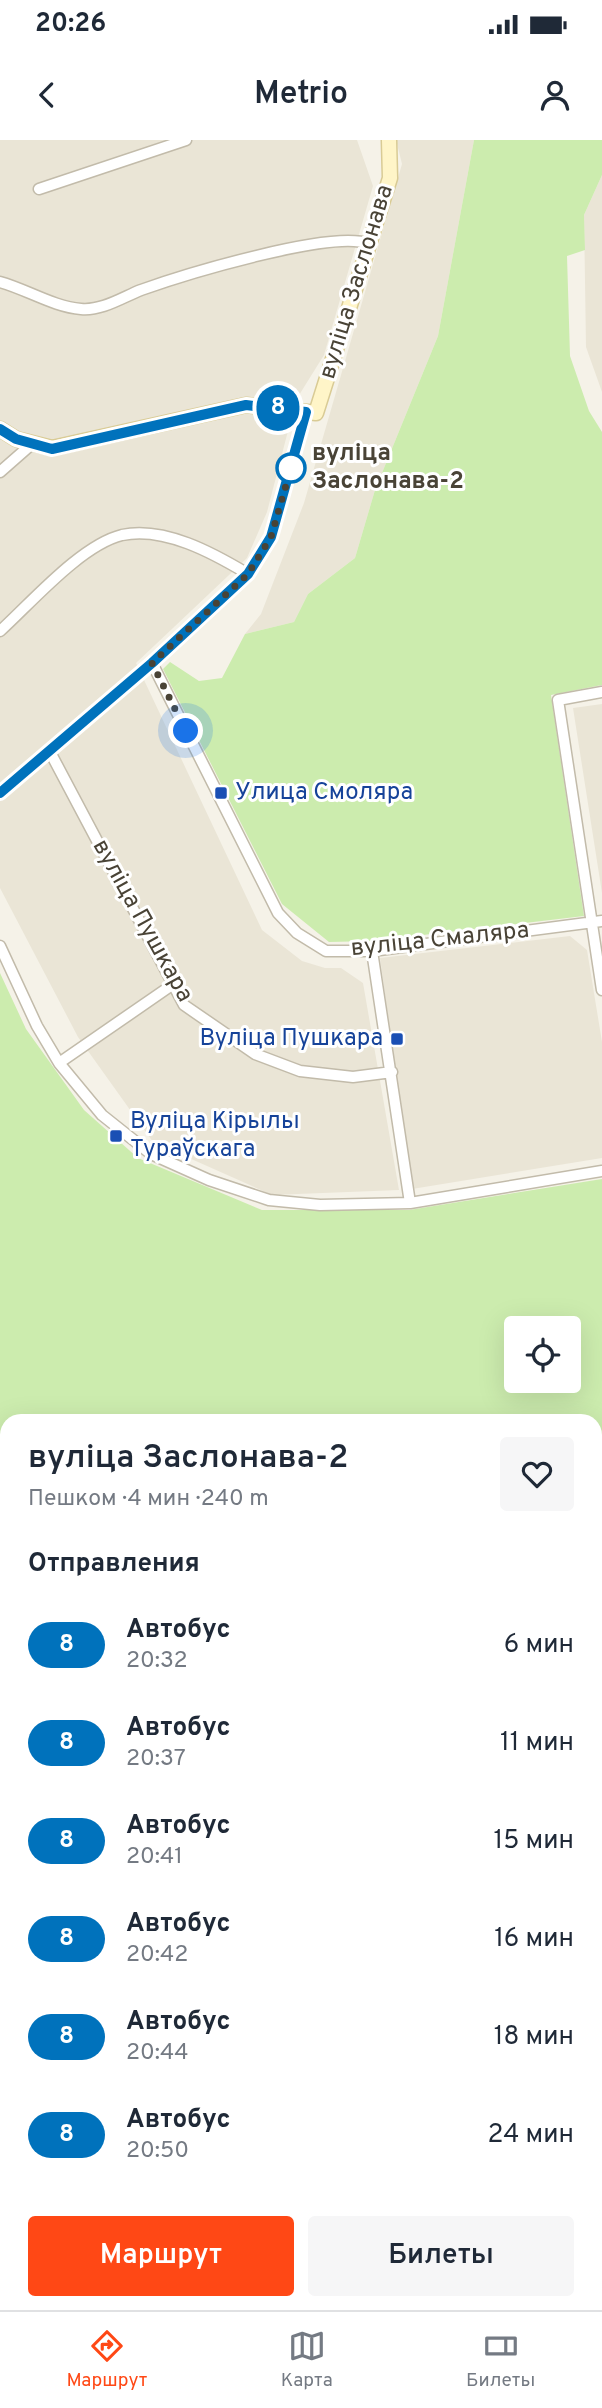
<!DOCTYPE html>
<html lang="ru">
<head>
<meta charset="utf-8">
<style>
	:root { --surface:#fff; --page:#f6f6f7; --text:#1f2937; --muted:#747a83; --line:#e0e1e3; --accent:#ff4815 }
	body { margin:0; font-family:Overpass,sans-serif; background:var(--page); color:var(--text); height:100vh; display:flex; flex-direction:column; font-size:26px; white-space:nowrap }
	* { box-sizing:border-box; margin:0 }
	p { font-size:23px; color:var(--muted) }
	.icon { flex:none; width:38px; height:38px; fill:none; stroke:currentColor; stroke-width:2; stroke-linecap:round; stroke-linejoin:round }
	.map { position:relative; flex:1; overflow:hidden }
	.side { position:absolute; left:0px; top:1274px; width:602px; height:896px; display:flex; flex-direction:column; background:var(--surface); border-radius:21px 21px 0 0; box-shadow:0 7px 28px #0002 }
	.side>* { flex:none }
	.badge { padding:0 14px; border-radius:23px; font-size:24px; line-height:46px }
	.buttons { position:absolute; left:504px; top:1176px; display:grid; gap:14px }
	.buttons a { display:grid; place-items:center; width:77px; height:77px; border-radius:7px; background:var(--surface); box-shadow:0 7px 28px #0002; font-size:35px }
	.you { position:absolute; width:35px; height:35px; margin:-18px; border:5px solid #fff; border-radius:50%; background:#1a73e8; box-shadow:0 0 0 10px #1a73e833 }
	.map>.badge { position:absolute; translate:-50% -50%; box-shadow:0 0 0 4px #fff }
	h2 { padding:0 28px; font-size:26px; line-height:63px }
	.round { display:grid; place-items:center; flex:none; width:74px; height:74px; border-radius:7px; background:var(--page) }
	.summary { display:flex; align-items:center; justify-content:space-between; height:119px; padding:0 28px }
	h1 { font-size:33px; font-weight:600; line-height:52px }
	.button { display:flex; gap:14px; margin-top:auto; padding:14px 28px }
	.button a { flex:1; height:80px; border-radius:7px; background:var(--accent); color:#fff; font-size:28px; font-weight:600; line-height:80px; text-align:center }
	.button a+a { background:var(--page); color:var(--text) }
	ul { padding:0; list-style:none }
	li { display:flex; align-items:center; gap:21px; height:98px; padding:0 28px }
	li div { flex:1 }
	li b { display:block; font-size:26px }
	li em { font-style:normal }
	li .badge { min-width:77px; font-weight:700; text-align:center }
	.status { display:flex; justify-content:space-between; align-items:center; height:49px; padding:0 35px; background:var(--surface); direction:ltr }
	.status svg { height:19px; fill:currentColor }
	header { display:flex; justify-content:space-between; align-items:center; height:91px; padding:0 28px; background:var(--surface); font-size:32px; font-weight:600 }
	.tabs { display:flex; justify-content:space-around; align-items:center; height:98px; border-top:2px solid var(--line); background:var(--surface); font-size:19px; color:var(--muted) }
	.tabs a { display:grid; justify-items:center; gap:4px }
	.tabs .selected { color:var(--accent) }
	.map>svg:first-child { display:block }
	.residential { fill:#eae5d6 }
	.green { fill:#ccecae; fill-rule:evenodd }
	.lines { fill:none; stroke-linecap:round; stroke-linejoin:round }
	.street-casing { stroke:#c2bbaa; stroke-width:13 }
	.secondary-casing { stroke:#d9cb95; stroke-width:17 }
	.street { stroke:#fff; stroke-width:10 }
	.secondary { stroke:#fff5c8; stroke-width:14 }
	.line-casing { stroke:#fff; stroke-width:16 }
	.line { stroke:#0072bc; stroke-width:10 }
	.walk { stroke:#494336; stroke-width:7; stroke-dasharray:0 12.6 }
	.stop-dot { fill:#fff; stroke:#0072bc; stroke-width:3.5 }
	.transit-dot { fill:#1a4fb4; stroke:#fff; stroke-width:2.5 }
	.labels { text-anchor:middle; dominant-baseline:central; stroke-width:6; stroke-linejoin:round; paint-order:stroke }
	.street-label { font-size:24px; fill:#494336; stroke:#fff }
	.stop-label { font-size:24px; font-weight:bold; fill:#494336; stroke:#fff; text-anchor:start }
	.transit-label { font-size:24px; fill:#164399; stroke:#fff; text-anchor:start }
</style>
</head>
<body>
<div class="status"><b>20:26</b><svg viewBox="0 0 49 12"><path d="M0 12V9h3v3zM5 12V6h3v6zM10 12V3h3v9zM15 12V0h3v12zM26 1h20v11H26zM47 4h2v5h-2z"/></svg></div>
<header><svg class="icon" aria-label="back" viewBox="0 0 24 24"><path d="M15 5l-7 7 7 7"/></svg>Metrio<svg class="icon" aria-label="person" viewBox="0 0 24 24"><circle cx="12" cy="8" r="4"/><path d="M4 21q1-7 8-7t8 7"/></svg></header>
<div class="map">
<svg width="602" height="2170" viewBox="0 0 602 2170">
	<rect width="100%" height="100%" fill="#f5f2e8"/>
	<path class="residential" d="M0,0h357l16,46 -49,169 -28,45 -29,112 -20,46 -111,105 126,267 40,31 23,7h16l22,15 36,207 -127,5 -119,-53 -75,-105 -78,-149z
		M396,0h78l-36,196 -63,154 -20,68 -47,36 -14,28 -49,12 16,-20 43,-111 98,-339z
		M602,35v217l-16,-45 -2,-132z
		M602,564v189l-29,-185z
		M570,796l17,14 15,92v116l-190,31 -32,-231z
		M0,1884l7,30v124l-7,12z"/>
	<path class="green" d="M474,0h128v35l-18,40 1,35 -18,6 3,100 19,55 13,21v253l-51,10 33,221 -212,25 -43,1 -47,-38 -119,-235 7,-7 29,19 23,-3 23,-44 49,-12 14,-28 47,-36 20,-68 63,-154z
		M0,833l26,56 58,81 54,48 124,52h147l193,-31v654l-7,-2v-410h-588v117l-7,-3zM516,1188h53v53h-53z
		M0,1515l7,2v397l-7,-30z
		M7,2038v81l-7,1v-70z
		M166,2163h64l-2,7h-55z"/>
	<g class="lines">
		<g class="street-casing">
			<path id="street" d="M39,49l147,-49
				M0,142c26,7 54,25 81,27 21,2 42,-12 60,-19 42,-15 192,-61 228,-46
				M0,332l33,-29
				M0,491c31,-28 81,-86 122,-96 42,-9 91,18 126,39
				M152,523l126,250 19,20 29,18h46l230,-30
				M602,552l-44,8 44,290
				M49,610l135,255 71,49 45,17 53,6 39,-5
				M0,653l152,-130 96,-89 23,-37 35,-125
				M0,806l37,80 22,37 43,52 49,39 58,26 60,20 51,5 90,-2 192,-32
				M372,811l38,252
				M59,923l113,-78"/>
		</g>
		<g class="secondary-casing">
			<path id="secondary" d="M0,289l16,10 36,9 194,-43 70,8 74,-235 -1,-38
				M0,1411l7,3
				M595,1712l7,2"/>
		</g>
		<use href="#street" class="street"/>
		<use href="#secondary" class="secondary"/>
	</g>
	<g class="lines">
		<g class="line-casing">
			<path id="line" d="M0,289l16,10 36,10 194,-44 60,7 -35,125 -23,37 -96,89 -152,130"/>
		</g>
		<use href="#line" class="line"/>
		<path class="walk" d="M186,591l-34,-68 96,-89 23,-37 20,-69"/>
	</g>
	<circle class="stop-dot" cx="291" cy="328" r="14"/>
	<g class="transit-dot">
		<rect x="214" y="646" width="14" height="14" rx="3.5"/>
		<rect x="390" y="892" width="14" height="14" rx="3.5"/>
		<rect x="109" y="989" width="14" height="14" rx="3.5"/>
	</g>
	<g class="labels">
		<g class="street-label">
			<text transform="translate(357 142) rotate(-73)">вуліца Заслонава</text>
			<text transform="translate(142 781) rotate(61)">вуліца Пушкара</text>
			<text transform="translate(440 800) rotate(-6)">вуліца Смаляра</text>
		</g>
		<g class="stop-label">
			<text x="312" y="314">вуліца<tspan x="312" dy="28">Заслонава-2</tspan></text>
		</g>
		<g class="transit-label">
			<text x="235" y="653">Улица Смоляра</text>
			<text x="383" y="899" text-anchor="end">Вуліца Пушкара</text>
			<text x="130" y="982">Вуліца Кірылы<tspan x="130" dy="28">Тураўскага</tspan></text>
		</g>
	</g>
</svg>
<div class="buttons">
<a><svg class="icon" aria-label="locate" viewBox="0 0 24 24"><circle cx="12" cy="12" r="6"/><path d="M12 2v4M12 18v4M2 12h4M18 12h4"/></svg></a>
</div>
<div class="you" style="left:186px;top:591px"></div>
<b class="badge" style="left:278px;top:268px;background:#0072bc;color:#fff">8</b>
<section class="side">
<div class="summary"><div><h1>вуліца Заслонава-2</h1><p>Пешком · 4 мин · 240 m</p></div><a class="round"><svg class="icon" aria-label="heart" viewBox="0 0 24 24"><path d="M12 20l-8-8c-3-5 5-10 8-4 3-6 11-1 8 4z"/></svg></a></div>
<h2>Отправления</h2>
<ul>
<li><span class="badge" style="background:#0072bc;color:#fff">8</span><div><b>Автобус</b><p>20:32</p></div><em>6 мин</em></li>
<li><span class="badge" style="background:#0072bc;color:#fff">8</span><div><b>Автобус</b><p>20:37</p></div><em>11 мин</em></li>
<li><span class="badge" style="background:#0072bc;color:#fff">8</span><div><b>Автобус</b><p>20:41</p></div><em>15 мин</em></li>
<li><span class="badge" style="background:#0072bc;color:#fff">8</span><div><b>Автобус</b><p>20:42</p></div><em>16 мин</em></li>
<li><span class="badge" style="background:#0072bc;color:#fff">8</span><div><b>Автобус</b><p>20:44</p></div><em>18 мин</em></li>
<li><span class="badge" style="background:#0072bc;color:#fff">8</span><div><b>Автобус</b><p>20:50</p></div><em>24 мин</em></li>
</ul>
<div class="button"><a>Маршрут</a><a>Билеты</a></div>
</section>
</div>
<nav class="tabs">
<a class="selected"><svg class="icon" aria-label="directions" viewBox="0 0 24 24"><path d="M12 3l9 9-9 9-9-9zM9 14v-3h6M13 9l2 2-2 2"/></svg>Маршрут</a>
<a><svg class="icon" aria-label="map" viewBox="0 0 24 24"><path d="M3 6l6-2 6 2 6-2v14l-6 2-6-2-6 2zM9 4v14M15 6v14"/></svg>Карта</a>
<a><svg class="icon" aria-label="tickets" viewBox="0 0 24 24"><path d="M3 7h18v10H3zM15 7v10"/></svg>Билеты</a>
</nav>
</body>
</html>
